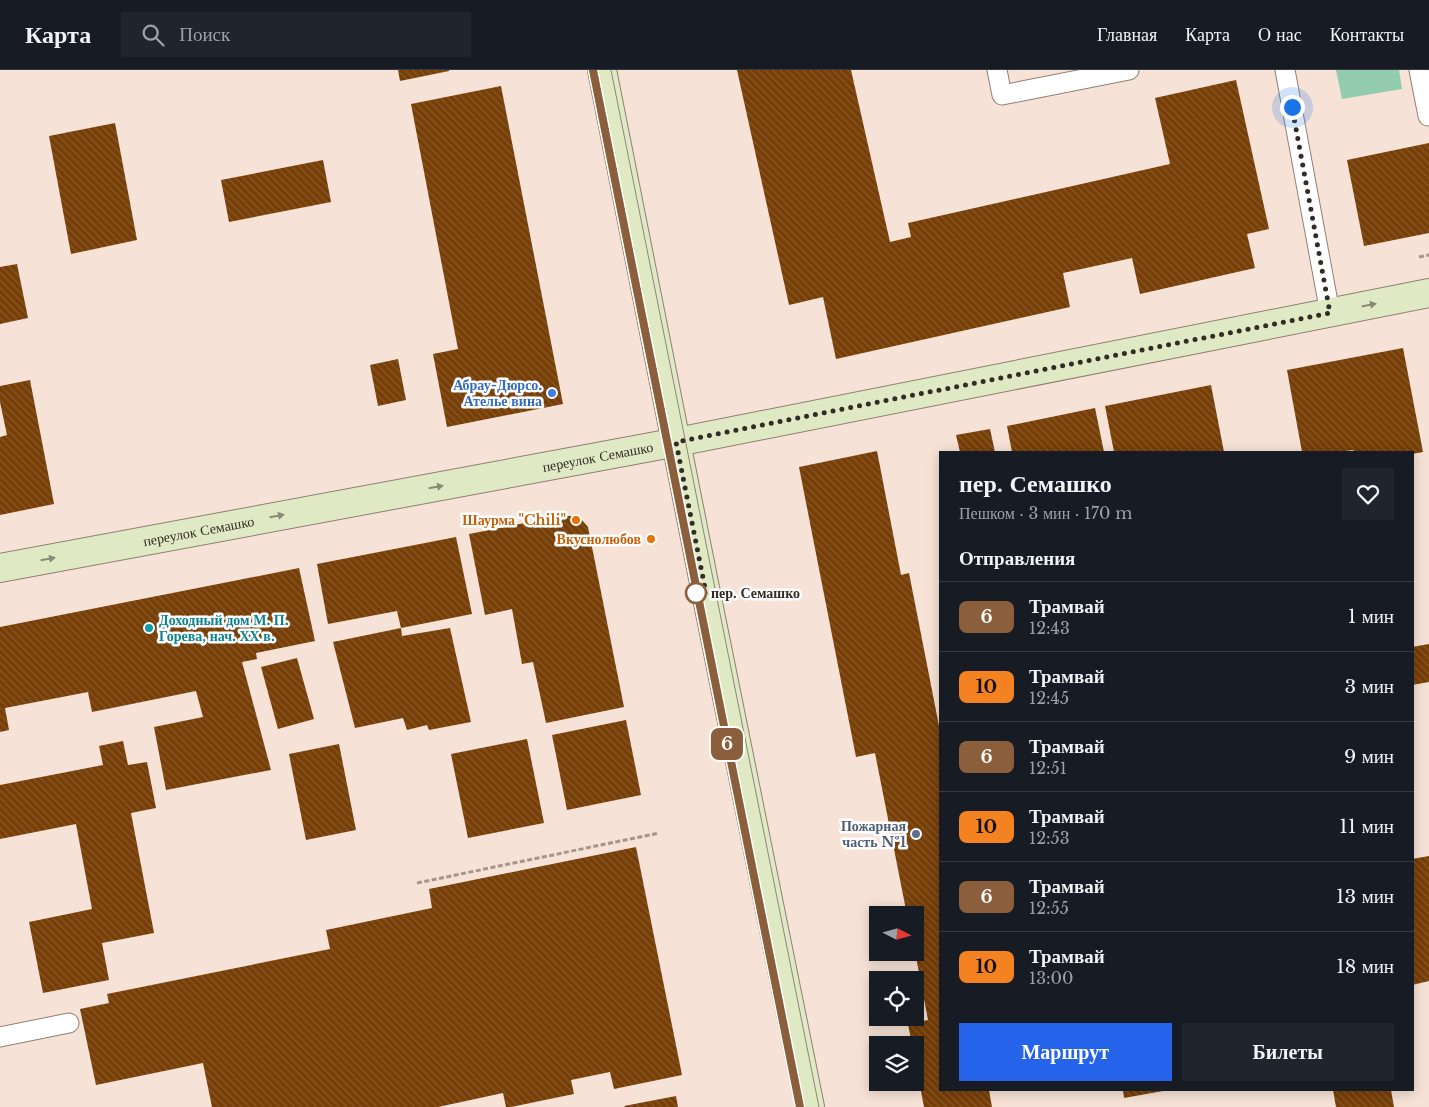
<!DOCTYPE html>
<html lang="ru">
<head>
<meta charset="utf-8">
<style>
	:root { --surface:#171b24; --page:#20242c; --text:#f1f3f6; --muted:#9ea1a6; --line:#363941; --accent:#2563eb }
	body { margin:0; font-family:"Libre Baskerville",serif; background:var(--page); color:var(--text); height:100vh; display:flex; flex-direction:column; font-size:19px; white-space:nowrap }
	* { box-sizing:border-box; margin:0 }
	p { font-size:16px; color:var(--muted) }
	.icon { flex:none; width:28px; height:28px; fill:none; stroke:currentColor; stroke-width:2; stroke-linecap:round; stroke-linejoin:round }
	.map { position:relative; flex:1; overflow:hidden }
	.panel { position:absolute; left:939px; top:381px; width:475px; height:640px; display:flex; flex-direction:column; background:var(--surface); border-radius:0px; box-shadow:0 2px 12px #0003 }
	.panel>* { flex:none }
	.badge { padding:0 10px; border-radius:8px; font-size:18px; line-height:32px }
	.needle { width:32px; rotate:96deg }
	.buttons { position:absolute; left:869px; top:836px; display:grid; gap:10px }
	.buttons a { display:grid; place-items:center; width:55px; height:55px; border-radius:0px; background:var(--surface); box-shadow:0 2px 12px #0003; font-size:25px }
	.you { position:absolute; width:25px; height:25px; margin:-12px; border:4px solid #fff; border-radius:50%; background:#1a73e8; box-shadow:0 0 0 8px #1a73e833 }
	.map>.badge { position:absolute; translate:-50% -50%; box-shadow:0 0 0 2px #fff }
	h2 { padding:0 20px; font-size:19px; line-height:45px }
	.round { display:grid; place-items:center; flex:none; width:52px; height:52px; border-radius:0px; background:var(--page) }
	.overview { display:flex; align-items:center; justify-content:space-between; height:85px; padding:0 20px }
	h1 { font-size:24px; font-weight:700; line-height:38px }
	.primary-button { display:flex; gap:10px; margin-top:auto; padding:10px 20px }
	.primary-button a { flex:1; height:58px; border-radius:0px; background:var(--accent); color:#fff; font-size:20px; font-weight:700; line-height:58px; text-align:center }
	.primary-button a+a { background:var(--page); color:var(--text) }
	ul { padding:0; list-style:none }
	li { display:flex; align-items:center; gap:15px; height:70px; padding:0 20px; border-top:1px solid var(--line) }
	li div { flex:1 }
	li b { display:block; font-size:19px }
	li em { font-style:normal }
	li .badge { min-width:55px; font-weight:700; text-align:center }
	header { display:flex; align-items:center; gap:30px; box-sizing:border-box; height:70px; padding:0 25px; background:var(--surface); border-bottom:1px solid var(--line) }
	header strong { font-size:24px }
	nav { display:flex; gap:28px; margin-inline-start:auto; font-size:18px }
	.search { width:350px; height:45px; background:var(--page); display:flex; align-items:center; gap:12px; box-sizing:border-box; padding:0 18px; border-radius:0px; color:var(--muted); font-size:19px }
	.map>svg:first-child { display:block }
	.pitch { fill:#93cbae }
	.building { fill:url(#building-back-hatch) }
	.lines { fill:none; stroke-linecap:round; stroke-linejoin:round }
	.lane-casing { stroke:#917f74; stroke-width:21 }
	.secondary-casing { stroke:#917f74; stroke-width:30 }
	.path { stroke:#a5968d; stroke-width:3; stroke-dasharray:5 2.5; stroke-linecap:butt }
	.lane { stroke:#fff; stroke-width:19 }
	.secondary { stroke:#dfe9c3; stroke-width:28 }
	.tram { stroke:#92847c; stroke-width:1 }
	.oneway { fill:#898a75 }
	.line-casing { stroke:#fff; stroke-width:11 }
	.line { stroke:#8b5e3c; stroke-width:8 }
	.walk { stroke:#332b27; stroke-width:5; stroke-dasharray:0 9 }
	.shop-dot { fill:#3f7fe0; stroke:#fff; stroke-width:2 }
	.food-dot { fill:#e8710a; stroke:#fff; stroke-width:2 }
	.stop-dot { fill:#fff; stroke:#8b5e3c; stroke-width:2.5 }
	.culture-dot { fill:#0f9aa8; stroke:#fff; stroke-width:2 }
	.service-dot { fill:#5c6f8a; stroke:#fff; stroke-width:2 }
	.labels { text-anchor:middle; dominant-baseline:central; stroke-width:5; stroke-linejoin:round; paint-order:stroke }
	.shop-label { font-size:14px; font-weight:bold; fill:#366cbe; stroke:#fff; text-anchor:end }
	.street-label { font-size:14px; fill:#332b27; stroke:#fff }
	.food-label { font-size:14px; font-weight:bold; fill:#c56008; stroke:#fff; text-anchor:end }
	.stop-label { font-size:14px; font-weight:bold; fill:#332b27; stroke:#fff; text-anchor:start }
	.culture-label { font-size:14px; font-weight:bold; fill:#0d838f; stroke:#fff; text-anchor:start }
	.service-label { font-size:14px; font-weight:bold; fill:#4e5e75; stroke:#fff; text-anchor:end }
</style>
</head>
<body>
<header>
<strong>Карта</strong>
<div class="search"><svg class="icon" aria-label="search" viewBox="0 0 24 24"><circle cx="10" cy="10" r="6"/><path d="M15 15l6 6"/></svg>Поиск</div>
<nav><a>Главная</a><a>Карта</a><a>О нас</a><a>Контакты</a></nav>
</header>
<div class="map">
<svg width="1429" height="1037" viewBox="0 0 1429 1037">
	<defs>
		<pattern id="building-back-hatch" width="6" height="6" patternUnits="userSpaceOnUse" patternTransform="scale(1.25)"><rect width="6" height="6" fill="#773e06"/><path d="M-1 5l2 2M0 0l6 6M5-1l2 2" fill="none" stroke="#86582b"/></pattern>
	</defs>
	<rect width="100%" height="100%" fill="#f6e2d6"/>
	<path class="pitch" d="M1336,0h63l3,19 -60,10z"/>
	<path class="building" d="M398,0h51v1l-49,10z
		M737,0h114l39,172 21,-5 -3,-14 262,-59 -15,-66 81,-18 33,149 -22,5 8,34 -115,26 -8,-36 -69,15 7,34 -234,52 -13,-62 -34,8z
		M501,16l62,318 -116,23 -14,-73 25,-5 -47,-245z
		M115,53l22,117 -66,14 -22,-118z
		M1429,73v90l-65,13 -17,-86z
		M323,90l8,42 -102,20 -8,-42z
		M17,194l11,54 -28,6v-57z
		M1403,278l20,104 -11,2v-2h-58l-1,-2 -14,2h-37l-15,-82z
		M398,289l8,41 -28,6 -8,-41z
		M30,310l24,124 -54,11v-78l7,-2 -7,-33v-16z
		M1211,315l13,67h-110l-9,-46z
		M1095,338l9,44h-92l-5,-26z
		M990,359l5,23h-35l-4,-17z
		M877,381l24,124 8,-2 31,158v359h49l3,17h-68l-9,-47v-15h-3l-4,-21 20,-4 -13,-68v-37h-8l-32,-162 -19,4 -57,-290z
		M561,446h10l10,3 7,8 36,180 -78,16 -13,-61 -11,2 -10,-55 -27,6 -16,-81z
		M456,467l16,77 -71,14 -4,-17 -69,13 -11,-60z
		M299,498l16,73 -59,12 1,6 -15,3 29,108 -105,20 -12,-63 49,-10 -7,-26 -104,21 -4,-20 -83,16 4,22 -9,2v-105z
		M401,558l1,8 48,-8 21,94 -42,8 -2,-5 -20,5 -4,-12 -48,10 -22,-86z
		M1429,574v38l-17,3v-38z
		M297,588l17,61 -36,10 -17,-62z
		M626,650l15,75 -74,15 -15,-75z
		M527,669l17,84 -76,15 -17,-84z
		M123,671l5,24 19,-3 9,46 -25,5 23,120 -52,10 7,37 -66,13 -14,-71 63,-13 -16,-85 -76,15v-54l103,-20 -4,-19z
		M339,674l17,86 -50,10 -17,-86z
		M636,777l46,228 -68,14 -4,-17 -39,8 3,14 -63,13h-5l-3,-14 -65,14h-226l-9,-44 -107,22 -16,-76 29,-6 -2,-9 223,-45 -4,-19 106,-22 -3,-19z
		M1429,786v125l-17,4v-126z
		M1123,1020h39l1,1 -39,7z
		M1333,1020h58l3,17h-58z
		M676,1026l2,11h-53l-1,-1z"/>
	<g class="lines">
		<g class="lane-casing">
			<path id="lane" d="M997,0l5,25 127,-25
				M1285,0l45,243
				M1419,0l9,46
				M0,967l69,-14"/>
		</g>
		<g class="secondary-casing">
			<g id="secondary">
				<path d="M602,0l104,523 104,514"/>
				<path id="s1" d="M0,498l667,-124 762,-151"/>
			</g>
		</g>
		<path class="path" d="M1419,187l10,-2
			M417,813l242,-50"/>
		<use href="#lane" class="lane"/>
		<use href="#secondary" class="secondary"/>
		<path class="tram" d="M593,0l208,1037
			M611,0l208,1037"/>
	</g>
	<defs><path id="oneway-solid" d="M-6-.8H1V-3.2L6.5 0L1 3.2V.8H-6Z" transform="scale(1.25)"/></defs>
	<g class="oneway">
		<use href="#oneway-solid" transform="translate(1369 235) rotate(-11)"/>
		<use href="#oneway-solid" transform="translate(436 417) rotate(-10)"/>
		<use href="#oneway-solid" transform="translate(277 446) rotate(-10)"/>
		<use href="#oneway-solid" transform="translate(48 489) rotate(-10)"/>
	</g>
	<g class="lines">
		<g class="line-casing">
			<path id="line" d="M593,0l207,1037"/>
		</g>
		<use href="#line" class="line"/>
		<path class="walk" d="M696,523h10l-30,-151 654,-129 -38,-206"/>
	</g>
	<circle class="shop-dot" cx="552" cy="323" r="5"/>
	<g class="food-dot">
		<circle cx="576" cy="450" r="5"/>
		<circle cx="651" cy="469" r="5"/>
	</g>
	<circle class="stop-dot" cx="696" cy="523" r="10"/>
	<circle class="culture-dot" cx="149" cy="558" r="5"/>
	<circle class="service-dot" cx="916" cy="764" r="5"/>
	<g class="labels">
		<g class="shop-label">
			<text x="542" y="315">Абрау-Дюрсо.<tspan x="542" dy="16">Ателье вина</tspan></text>
		</g>
		<g class="street-label">
			<text stroke="none"><textPath href="#s1" startOffset="608">переулок Семашко</textPath></text>
			<text stroke="none"><textPath href="#s1" startOffset="202">переулок Семашко</textPath></text>
		</g>
		<g class="food-label">
			<text x="566" y="450">Шаурма "Chili"</text>
			<text x="641" y="469">Вкуснолюбов</text>
		</g>
		<g class="stop-label">
			<text x="711" y="523">пер. Семашко</text>
		</g>
		<g class="culture-label">
			<text x="159" y="550">Доходный дом М. П.<tspan x="159" dy="16">Горева, нач. ХХ в.</tspan></text>
		</g>
		<g class="service-label">
			<text x="906" y="756">Пожарная<tspan x="906" dy="16">часть №1</tspan></text>
		</g>
	</g>
</svg>
<div class="buttons">
<a><svg class="needle" viewBox="-14 -14 28 28"><path d="M0-13l5 13h-10z" fill="#e53935"/><path d="M0 13l5-13h-10z" fill="#9ea1a6"/></svg></a>
<a><svg class="icon" aria-label="locate" viewBox="0 0 24 24"><circle cx="12" cy="12" r="6"/><path d="M12 2v4M12 18v4M2 12h4M18 12h4"/></svg></a>
<a><svg class="icon" aria-label="layers" viewBox="0 0 24 24"><path d="M12 4l9 5-9 5-9-5zM3 14l9 5 9-5"/></svg></a>
</div>
<div class="you" style="left:1292px;top:37px"></div>
<b class="badge" style="left:727px;top:674px;background:#8b5e3c;color:#fff">6</b>
<section class="panel">
<div class="overview"><div><h1>пер. Семашко</h1><p>Пешком · 3 мин · 170 m</p></div><a class="round"><svg class="icon" aria-label="heart" viewBox="0 0 24 24"><path d="M12 20l-8-8c-3-5 5-10 8-4 3-6 11-1 8 4z"/></svg></a></div>
<h2>Отправления</h2>
<ul>
<li><span class="badge" style="background:#8b5e3c;color:#fff">6</span><div><b>Трамвай</b><p>12:43</p></div><em>1 мин</em></li>
<li><span class="badge" style="background:#f58220;color:#111">10</span><div><b>Трамвай</b><p>12:45</p></div><em>3 мин</em></li>
<li><span class="badge" style="background:#8b5e3c;color:#fff">6</span><div><b>Трамвай</b><p>12:51</p></div><em>9 мин</em></li>
<li><span class="badge" style="background:#f58220;color:#111">10</span><div><b>Трамвай</b><p>12:53</p></div><em>11 мин</em></li>
<li><span class="badge" style="background:#8b5e3c;color:#fff">6</span><div><b>Трамвай</b><p>12:55</p></div><em>13 мин</em></li>
<li><span class="badge" style="background:#f58220;color:#111">10</span><div><b>Трамвай</b><p>13:00</p></div><em>18 мин</em></li>
</ul>
<div class="primary-button"><a>Маршрут</a><a>Билеты</a></div>
</section>
</div>
</body>
</html>
